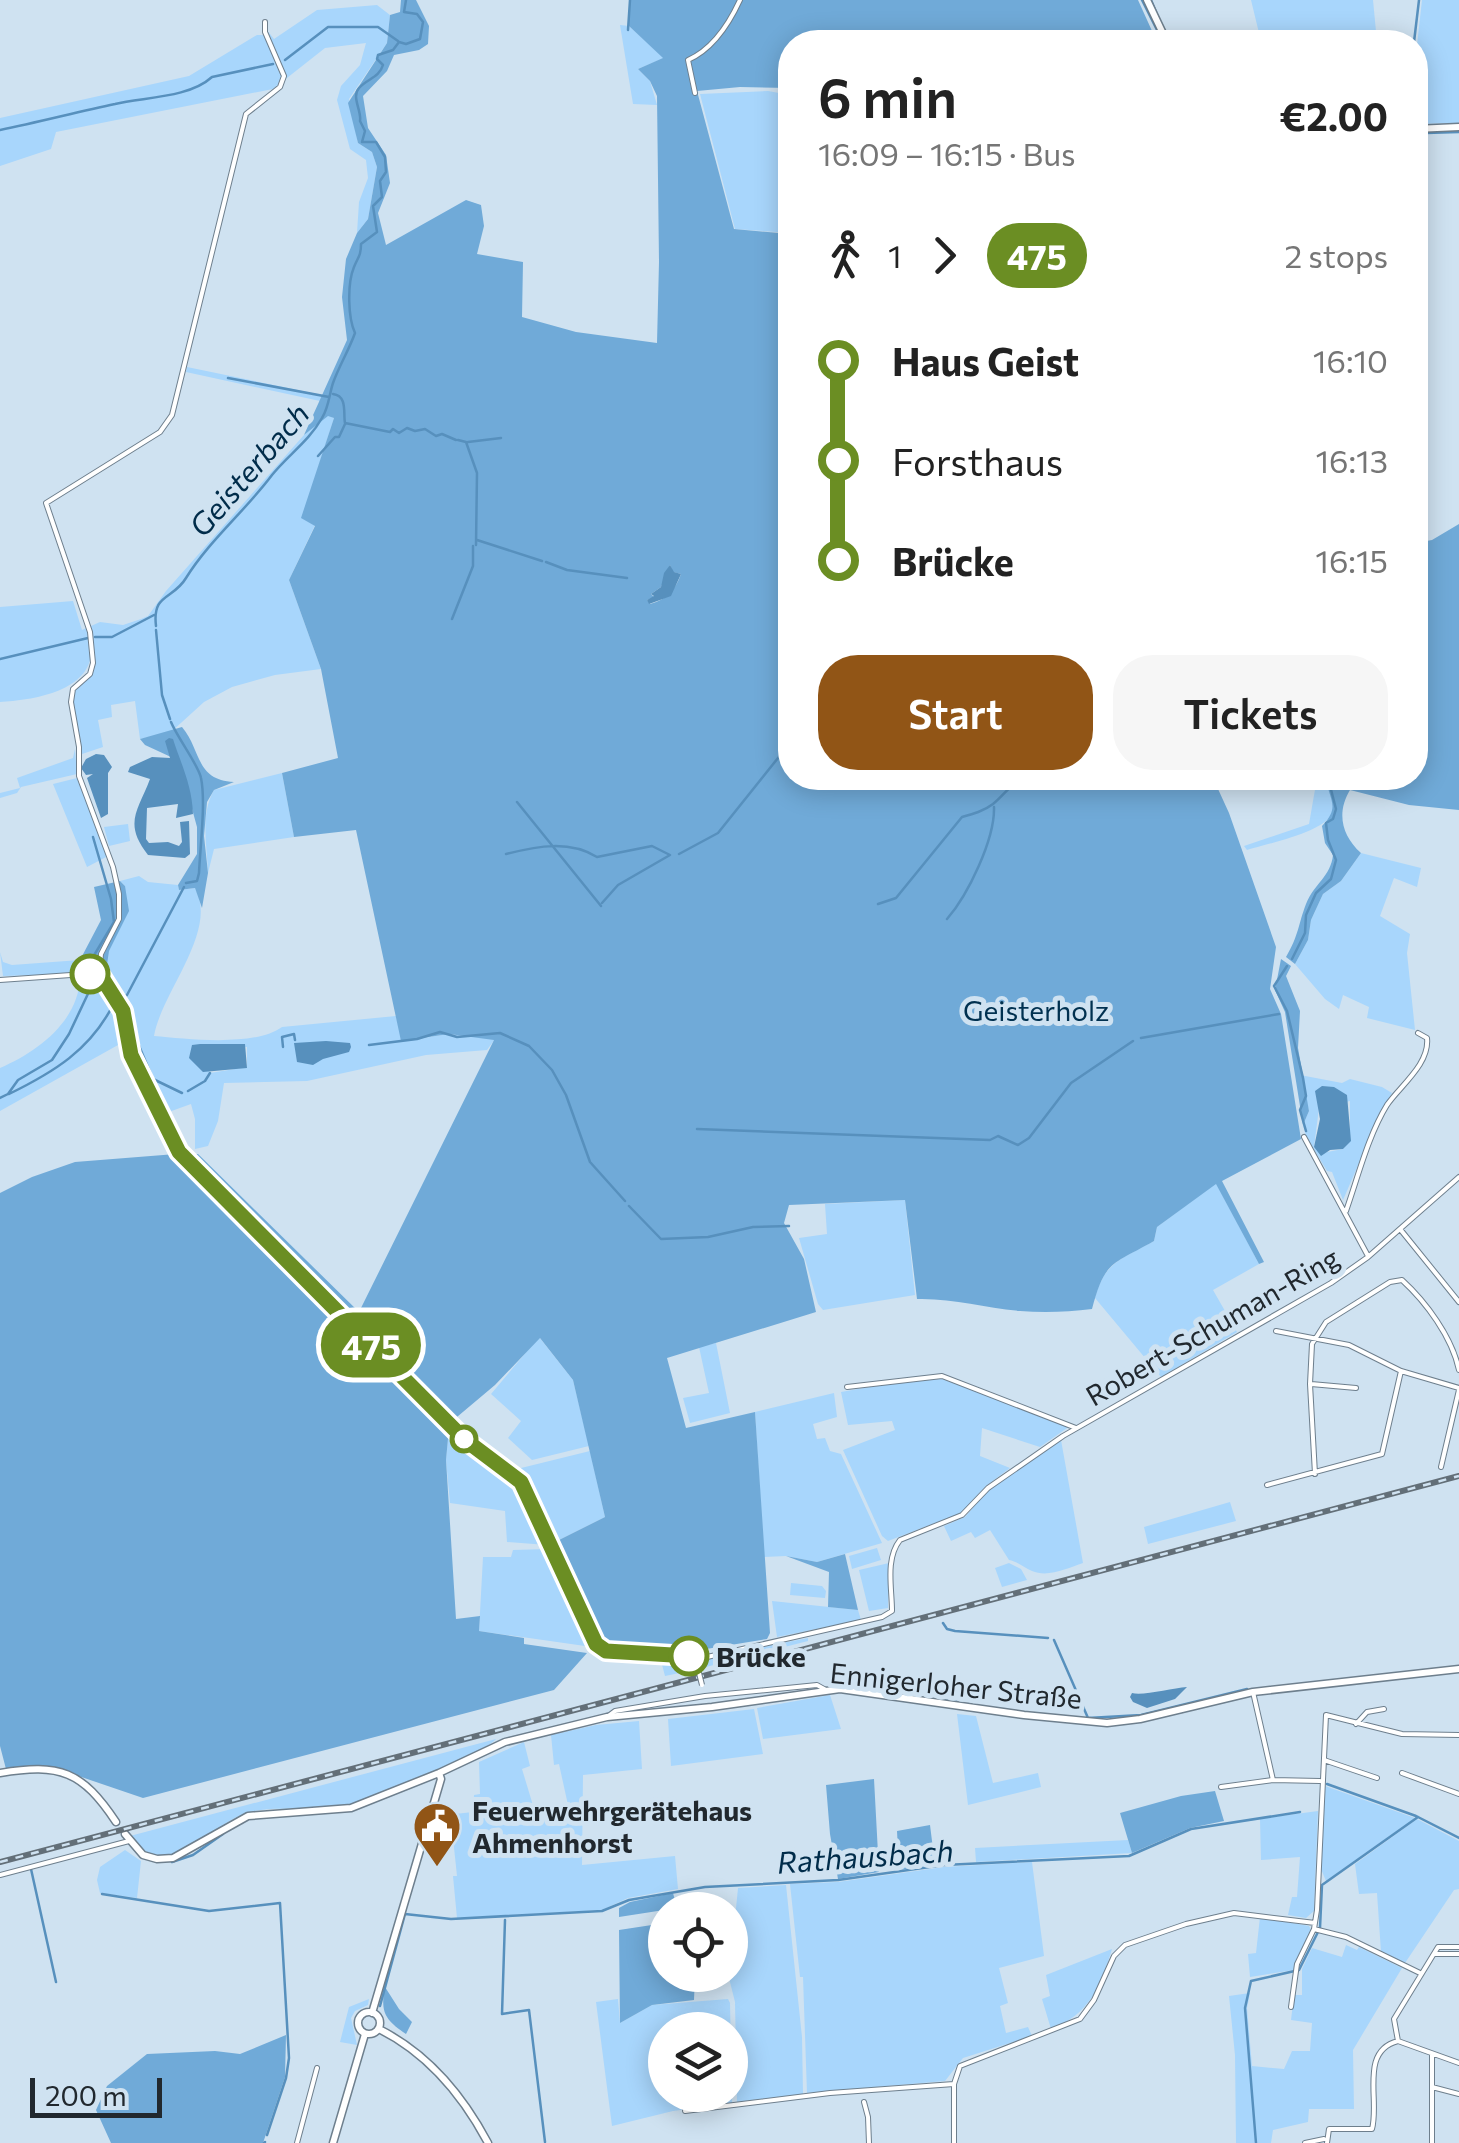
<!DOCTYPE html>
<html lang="en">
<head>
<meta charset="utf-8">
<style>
	:root { --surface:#fff; --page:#f6f6f6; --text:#222; --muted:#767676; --accent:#915516 }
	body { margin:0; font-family:Commissioner,sans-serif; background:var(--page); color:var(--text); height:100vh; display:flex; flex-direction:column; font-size:38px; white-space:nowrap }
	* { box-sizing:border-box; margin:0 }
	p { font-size:32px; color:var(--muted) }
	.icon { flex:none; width:55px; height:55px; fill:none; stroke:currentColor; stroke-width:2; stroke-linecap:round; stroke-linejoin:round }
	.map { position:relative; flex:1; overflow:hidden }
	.details { position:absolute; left:778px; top:30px; width:650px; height:760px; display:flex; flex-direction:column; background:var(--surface); border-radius:40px; box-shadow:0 5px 25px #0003 }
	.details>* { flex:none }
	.badge { padding:0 20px; border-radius:32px; font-size:35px; line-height:65px }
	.fabs { position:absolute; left:648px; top:1892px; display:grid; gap:20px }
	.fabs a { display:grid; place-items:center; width:100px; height:100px; border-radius:50%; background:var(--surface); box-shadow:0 5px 25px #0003; font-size:50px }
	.scale { position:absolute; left:30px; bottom:25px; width:132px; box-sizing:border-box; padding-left:10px; border:5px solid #21282e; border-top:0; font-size:28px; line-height:35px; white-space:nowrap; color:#21282e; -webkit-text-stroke:8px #cfe2f1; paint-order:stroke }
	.map>.badge { position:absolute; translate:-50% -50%; box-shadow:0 0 0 5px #fff }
	.legs { display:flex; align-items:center; gap:15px; height:110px; padding:0 40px; font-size:32px }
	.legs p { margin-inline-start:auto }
	.headline { display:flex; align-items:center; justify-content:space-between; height:170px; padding:0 40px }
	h1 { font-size:55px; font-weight:600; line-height:75px }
	.cta { display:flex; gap:20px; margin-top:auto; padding:20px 40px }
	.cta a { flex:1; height:115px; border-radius:40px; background:var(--accent); color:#fff; font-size:40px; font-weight:600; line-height:115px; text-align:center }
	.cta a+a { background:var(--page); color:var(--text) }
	ul { padding:0 40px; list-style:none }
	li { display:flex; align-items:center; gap:35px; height:100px; font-size:38px }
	li i { display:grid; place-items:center; width:15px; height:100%; margin:0 12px; background:currentColor }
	li i::after { content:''; width:25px; height:25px; margin:-12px; border:8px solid; border-radius:50%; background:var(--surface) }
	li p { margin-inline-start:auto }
	li:first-child i { background:linear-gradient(#0000 50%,currentColor 0) }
	li:last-child i { background:linear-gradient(currentColor 50%,#0000 0) }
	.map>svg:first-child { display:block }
	.green { fill:#a8d6fc; fill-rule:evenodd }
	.forest { fill:#70aad8; fill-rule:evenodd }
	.water { fill:#5790bd }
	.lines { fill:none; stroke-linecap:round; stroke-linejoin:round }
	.stream { stroke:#5790bd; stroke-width:2.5 }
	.street-casing { stroke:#6e7f8d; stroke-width:6 }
	.secondary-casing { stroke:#6e7f8d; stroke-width:9 }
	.street { stroke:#fff; stroke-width:4 }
	.secondary { stroke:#fff; stroke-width:6 }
	.rail-casing { stroke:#636f78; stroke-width:6 }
	.rail { stroke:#cfe2f1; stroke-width:2.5; stroke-dasharray:8; stroke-linecap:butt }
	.street-bridge-casing { stroke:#6e7f8d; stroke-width:6; stroke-linecap:butt }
	.street-bridge { stroke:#fff; stroke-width:4 }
	.line-1-casing { stroke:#fff; stroke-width:22 }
	.line-1 { stroke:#6b8e23; stroke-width:15 }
	.stop-1-dot { fill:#fff; stroke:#6b8e23; stroke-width:5 }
	.labels { text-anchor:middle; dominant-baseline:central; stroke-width:10; stroke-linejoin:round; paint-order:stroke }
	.park-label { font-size:28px; fill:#013150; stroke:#cfe2f1 }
	.street-label { font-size:28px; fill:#21282e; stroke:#cfe2f1 }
	.stop-label { font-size:28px; font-weight:bold; fill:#21282e; stroke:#cfe2f1; text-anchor:start }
	.poi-label { font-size:28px; font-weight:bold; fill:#21282e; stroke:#cfe2f1; text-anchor:start }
	.water-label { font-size:30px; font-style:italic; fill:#002c4a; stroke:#cfe2f1 }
</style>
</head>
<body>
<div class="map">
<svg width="1459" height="2143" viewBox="0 0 1459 2143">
	<rect width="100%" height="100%" fill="#cfe2f1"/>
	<path class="green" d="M1251,0h122l4,42h-105v-9h-13z
		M1422,0h37v123l-44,1v-61z
		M377,5l13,10 -3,28 -38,56 9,44 14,9 5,15 -9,52 -11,14 2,-31 9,-24 -2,-18 -16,-11 -13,-49 4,-14 19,-21 6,-22 -41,5 -52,41 -217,43 -5,17 -51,17v-48l189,-42 68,-41h7l2,-6 8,10 43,-29z
		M620,25l9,1 35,32 -26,11 12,12 7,24 -24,-1z
		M768,91l22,4v138l-55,-4 -35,-135z
		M187,367l135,28 -2,6 -134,-29z
		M328,415l6,3 -32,100 13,7 -26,55 32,89 -46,6 -43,12 -28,15 -33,30 -31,7 -5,-38 -24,4 1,12 -14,3 5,27 -21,7c-2,-17 -16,-50 -7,-65 7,-11 16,-13 20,-26l-4,-7c-6,36 -58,44 -91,46v-95l73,-6 9,29 18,-8 23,3 18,-6 7,-3 18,-25 138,-156z
		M75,749l2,25 -56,13 -4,6 -17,5v-5l20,-5 -3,-10 56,-20z
		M282,773l12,64 -80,12 -6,24c-1,-28 -8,-58 6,-83z
		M77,778l31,78 -21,11 -34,-83z
		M1317,778h9c2,10 8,22 7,32 -2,21 -67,34 -86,40l-3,-4 65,-22z
		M128,824l2,17 -21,5 -5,-19z
		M1361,853l60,15 -4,19 -23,-9 -14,38 30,18 -3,19 8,77 -48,-12 2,-11 -26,-12 -4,14 -14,-10 -30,-35 13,-24 3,-20 12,-26 18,-13z
		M139,876l9,6 30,3 1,5 16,-2c24,43 -34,105 -41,148 33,3 101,11 128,-9l114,-11 6,25 47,-7 46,5 -8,11 -61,5 -119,26 -83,2 -6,38 -10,25 -13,3v-30l-4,-15 -25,9 -16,-30 -27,-85 -17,-27 -1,-10 20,-75 -5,-5zM200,1044l47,3v20l-37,6z
		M0,952l3,10 9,3 68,-5 10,9 -24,5 -63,2z
		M100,977l21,34 5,35 -8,-1 -118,66v-43c37,-16 78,-46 80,-90z
		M1300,1075l42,8 8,-4 32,8 10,6 -10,17 -39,90 -11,-28 -5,-1 -21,-35 -3,-11 6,-14zM1350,1101v40l-7,8 -21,4 -8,-6 5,-39z
		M1216,1183l43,81 -46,26 24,42 -76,45 -66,-79c10,-37 27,-39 59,-57l3,-14z
		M905,1200l10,95 -92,15 -5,-6 -19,-66 28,-4 -2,-30z
		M539,1337l34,43 16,66 -57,14 -24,-22 13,-17 -30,-27z
		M716,1343l14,70 -40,10 -7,-25 26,-5 -10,-46z
		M942,1379l128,47 -30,21 -58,-19 -2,28 30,12 -24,18 -25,27 -73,28 -6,-5 -39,-86 52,-20 -3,-9 -44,4 -7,-33 56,-10z
		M834,1393l3,24 -24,7 4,15 8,-1 5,13 11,3 41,89 -65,19 -31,-6 -22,1 -9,-145z
		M449,1428l69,56 8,10 21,51 -40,-3 -2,-31 -55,-8 -4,-43z
		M1061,1440l22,123c-15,5 -35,15 -51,8 -8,-3 -13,-9 -23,-11l-19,-30 -15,8 -4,-6 -20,9 -7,-15 21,-9 24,-28z
		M590,1451l15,66 -52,26 -21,-52 -19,-21z
		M1230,1502l6,19 -88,23 -4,-17z
		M877,1548l4,12 -29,9 -3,-13z
		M549,1549l43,98 -113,-16 4,-74h28l2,-7z
		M889,1563l-1,45 -19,3 -10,-41z
		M1009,1563l12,6 6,11 -25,7 -7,-19z
		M791,1583l31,3 4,5 -1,7 -35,-3z
		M772,1601l86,9 3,10 -84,17z
		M808,1638v3l-106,27 3,-10z
		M660,1657l27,1 7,12 -29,6z
		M830,1695l11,34 -78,10 -6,-31z
		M754,1709l9,45 -92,12 -3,-47z
		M957,1714l19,2 17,67 45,-10 3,14 -73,18z
		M639,1721l3,48 -59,6 -1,90 93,-9 3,33 -50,9 -26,12 -145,8 -4,-42h4l-4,-38 -24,-4 8,-29 18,9 18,-2 1,-17 6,-1 -1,-32 45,-20 6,24 -8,3 13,43 33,-7 -9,-41 -5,1 -3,-30 45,-10z
		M496,1739c-17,19 -133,64 -162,69 -27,4 -57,-3 -84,4 -30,8 -51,38 -81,43 -19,4 -28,-6 -39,-19z
		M1325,1786l90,32 -89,63 -5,-12z
		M1318,1811l-4,100 -8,7 -18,-3 4,-18h5l3,-40 -39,3 -1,-41z
		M1417,1819l42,22v48l-5,1 -49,73 -24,-11 -4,-59 -18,1 -4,-30z
		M1128,1840l4,13 -156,9 -1,-14z
		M125,1850l16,11 -4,37 -37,-5 -3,-13 3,-13z
		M1032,1862l12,94 -45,12 9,35 -8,3 6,27 22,-6 4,9 -69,22 -18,23 -138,12 -4,-116h-3l-10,-93 48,-2 106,-15z
		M786,1885l16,152 1,57 -66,8 -2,-100 -6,-24 9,-90z
		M1260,1917l49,9 2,4 -17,40 -44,7 -2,-23 8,-1z
		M1346,1945l11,5 2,-3 43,21 -49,82 1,59h-45l-1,13 -35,8 -2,13h-35l-1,-88 -6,-59 21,-3 -3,15 5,58 32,3 8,-18h18l2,-28 -21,-3 3,-25h8v-26l10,-21 30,9z
		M1112,1949c-11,37 -23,66 -61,80l-9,-30 8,-3 -4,-21z
		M369,1999l-1,6 -13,6 -4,7 6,27 -17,-3 9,-35z
		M618,1999l2,24 32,-18 76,-6 2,4 2,100 -59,8 -61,15 -16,-124zM665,2030h65v65h-65z"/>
	<path class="forest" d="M401,0h15l13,26 -1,18 -9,6 -25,5 -7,16 -24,25 5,32 18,27 4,28 -12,30 8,32 80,-45 15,5 3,21 -7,28 46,8 -1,55 54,15 81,11 2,-81 -2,-166 -7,-15 -12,-12 25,-11 -34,-32v-26h509l19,42h-367v46l-50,-1 -43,4 37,138 56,5v544h423l16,35 47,134 -6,42 11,25 20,125 -79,42 42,81 -5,2 -43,-80 -59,43 -3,14c-42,24 -49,19 -62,68 -24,3 -48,4 -72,2 -35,-3 -67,-13 -103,-12l-12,-99 -116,5 -5,18 20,36 12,53 -149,46 19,70 69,-16 15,221 -3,6 -73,12 -88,-2 -7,-4 -46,-102 52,-26 -32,-137 -33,-42 -45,47 -44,37 -267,-267 14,-1 161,158 135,-272 -45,-6 -48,7 -45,-211 -62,7 -12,-64 56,-15 -17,-89 -32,-89 26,-54 -14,-8 33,-100 -6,-2 -24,19 43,-95 -5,-43 4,-38 11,-26 11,-14 9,-52 -5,-15 -14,-9 -10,-40 39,-60 3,-28 10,-3zM670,565l3,7 8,2c-6,16 -13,25 -31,30l-3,-4 7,-3 -3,-3 10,-7z
		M1459,524v286l-50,-5 -59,-15c-14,23 -8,46 11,63l-20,28 -18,13 -12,26 -3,20 -13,24 -9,-7c13,-22 12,-32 20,-53 8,-20 25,-28 27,-49l-8,-12 -3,-17c19,-20 7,-25 4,-48h89v-235l17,-3z
		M182,727c20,24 13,53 52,55l-20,8 -7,12 -3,34 4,37 -6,35 -7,-20 -16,2 -1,-5 19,-31v-27l-21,-77 -8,-1 3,8 -26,-12 -5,-6z
		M120,881l5,5 4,25 -20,40 -3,20 17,27 14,52 29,63 -4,1 14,41 273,273 -3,32 10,159 24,-3 -1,15 45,7v6l63,9 -33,37 -411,108 -91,-31 -46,2 -6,-23v-553l32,-16 43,-15 101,-8 -47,-98 -8,-45 -21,-34 -20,-17 21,-40 -7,-33z
		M1281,959l10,7 -5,10 14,35 -2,37 11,63 -6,14 -18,-113 -10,-22z
		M845,1554l13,56 -30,-3 1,-35 -43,-16 31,6z
		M874,1779l5,93 -41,7 -8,-45 -4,-49z
		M1215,1791l9,30 -34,7 -58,25 -12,-40 61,-17z
		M930,1825l5,40 -36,5 -2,-39z
		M673,1893l4,15 -58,9v-9l11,-6z
		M665,1923v52h30l-1,25 -42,5 -32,18 -1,-93z
		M385,1987l14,22 13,13 -6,12c-21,-14 -26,-22 -21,-47z
		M286,2035l-1,42 -22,66h-152l-15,-33 11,-24 40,-32 68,-3 25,3z"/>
	<path class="water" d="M670,565l4,7 7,2 -10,22 -22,8 -2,-4 7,-4 -3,-2 10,-7 3,-14z
		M169,738l4,1c8,25 19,46 20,75l-17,4 2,-14 -31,4 -1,31 3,4 19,-1 11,4 3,-4 -2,-20 9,-1 1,33 -5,4 -37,-3c-25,-32 -10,-44 2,-76l-22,-7 2,-5 22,-10 18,1 -5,-17z
		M96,754l8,1 8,12 -4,6v41l-7,4 -14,-40 6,-4 -7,1 -5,-7 5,-9z
		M326,1041l24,2 1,4 -2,5 -26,7 -10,6 -16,-3 -3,-19z
		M200,1044h45l2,24 -44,4 -14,-14 3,-13z
		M1322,1086l12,1 13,8 4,46 -8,8 -13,1 -9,6 -7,-9 6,-28 -5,-28z
		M1187,1687l-12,12 -28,9 -14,-6 -3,-5 2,-4c11,3 40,-5 55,-6z"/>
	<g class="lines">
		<path class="stream" d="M1142,0l21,42
			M1151,0l5,12
			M628,30l2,-30
			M1166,33l6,9
			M1414,42l5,-42
			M285,60l43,-33h50l20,14
			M0,130c39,-8 77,-18 115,-26 29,-7 74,-6 97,-27l61,-13
			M1415,133h7
			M1426,133l33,-1
			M228,378l101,19
			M333,394c15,2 10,20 12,29l45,9 3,-3 6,4 8,-5 8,3 10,-2 11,7 6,-2 14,6
			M458,440l8,2 11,31 -1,72
			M468,442l33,-4
			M318,456l17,-19h4l6,-13
			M477,540l65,21
			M546,562l21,8 60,8
			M452,619l21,-53v-20
			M156,626c-4,-33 17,-26 30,-48 23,-37 59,-67 86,-103 16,-20 37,-34 50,-57 7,-11 7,-23 11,-35 6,-17 16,-33 22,-50 -7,-15 -8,-49 -1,-66 4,-10 7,-11 7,-23l16,-12 -4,-26 9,-9 -2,-16 6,-9 -1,-15 -9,-15h-14l3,-11 -5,-10c2,-10 -9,-24 -1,-33 9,-10 20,-10 24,-23l-6,-6 1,-4 15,-5 6,-8 7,2 14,-5 3,-17 -6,-8 -13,-2 2,-12
			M156,630l6,65 8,24
			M95,637h17l42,-22
			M0,659l88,-21
			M171,722c6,15 28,44 30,56 5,24 -1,70 -2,95l-2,8 -11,2
			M517,802l84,104
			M506,854c32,-8 63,-14 91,3l55,-11 18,9 -52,30 -16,18
			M679,854l39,-21 72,-90
			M878,904l18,-6 66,-81c11,-3 22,-6 31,-13 12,-10 17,-20 32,-26
			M947,919c21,-24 48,-80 47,-112
			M1292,959l13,-26 1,-18 10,-22 15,-14 5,-19 -8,-20 -2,-17 7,-4 3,-10 -8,-31
			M1287,966l-13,20 13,25 16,67 3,18 -6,14 6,21
			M135,1033l-14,-33 6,-5 57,-108
			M1141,1038l138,-24
			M137,1041l16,38 29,14
			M369,1045l48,-6 23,-7 17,5 43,-4 29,13 23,24 14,25 24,67 35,39
			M283,1047l-1,-10 12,-3 1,6
			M188,1091l17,-10 5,-8
			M9,1094c45,-22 81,-44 104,-89
			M0,1098l8,-4 10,-14 34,-20 17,-26 25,-53 -1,-24 21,-35 -3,-23 -18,-62
			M697,1129l293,11 8,-4 20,9 11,-7 42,-55 62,-42
			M629,1206l32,33 47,-2 45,-10 36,-1
			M563,1578l30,68
			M943,1623l4,6 8,2 93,7
			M1054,1640l34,78 53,-3 106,-26
			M939,1700l18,2
			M1327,1784l89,32 43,22
			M172,1862l21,-7 30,-21
			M31,1869l25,113
			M102,1894l107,17 71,-8 9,155 -3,20 -19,57
			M505,1920l-3,94 27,-4 16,132
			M380,2006l25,-92 46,5 151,-8 27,-11 76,-13 133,-7 106,-15 185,-9 62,-27 109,-17
			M264,2143l1,-1
			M1256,2143l-11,-135 6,-27 48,-11 21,-42 2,-43 96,-68"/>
		<g class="street-casing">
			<path id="street" d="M265,22v10l19,44 -4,11 -34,27 -74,301 -12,17 -114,71 44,129 3,31 -3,11 -17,15 -2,13 8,45v29l34,91 6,27v25l-18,35 -2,19 21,32 11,50 48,97 285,287 57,43 75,162 10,7 81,4 11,14
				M695,93l-7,-33c25,-11 41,-36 52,-60
				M0,980l99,-7
				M1304,1137l64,119
				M1346,1211c12,-34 22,-75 41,-106 13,-19 43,-41 40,-67l-9,-5
				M1400,1229l59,73
				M1276,1331l73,14 52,26 58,17
				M1311,1384l45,4
				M847,1387l95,-11 134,52
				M1441,1467l18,-77
				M1315,1474l-5,-90 2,-40 14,-22 64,-40 12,-2c24,22 50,57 57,90
				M1267,1485l115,-31 19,-83
				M694,1660l188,-43 10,-6c0,-23 -7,-52 8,-71l62,-25 26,-27 75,-52 268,-153 37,-26 91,-80
				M1253,1692l20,88
				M607,1717l8,-6 90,-15 112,-11 9,5
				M1356,1724l11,-12 17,-3
				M1324,1760l53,18
				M1402,1773l57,21
				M1221,1787l52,-7 47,1
				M0,1875l129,-34
				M1314,1929l32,8 74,36
				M1434,1954h25
				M1291,2007l6,-43 17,-35 3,-19 9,-195 76,19 57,1
				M1398,2041l-4,-22 44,-72h21
				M1398,2041l61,22
				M1432,2087l27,7
				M864,2102l4,15 1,26
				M685,2111l145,-18 124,-9
				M297,2143l20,-75
				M954,2143v-59l6,-18 120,-47 14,-19 20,-44 11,-11 61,-21 48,-11 81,10
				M1305,2143l19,-4
				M1327,2143l2,-14h43c8,-29 -13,-78 26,-88
				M1432,2143v-88"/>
		</g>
		<g class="secondary-casing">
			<path id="secondary" d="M1147,0l20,42
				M1415,129l44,-2
				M0,1773c60,-10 82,-2 116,49
				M125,1834l18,21 14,4 16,-1 75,-42 103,-8 88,-35 66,-31 102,-25 105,-10 128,-18 184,26 83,8 33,-4 113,-27 206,-23
				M358 2023a11 11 0 1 1 22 0a11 11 0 1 1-22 0Z
				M372,2013l69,-234 -2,-6
				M379,2029c48,24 84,67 109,114
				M333,2143l32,-109"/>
		</g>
		<use href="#street" class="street"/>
		<use href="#secondary" class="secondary"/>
		<g class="rail-casing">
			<path id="rail" d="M0,1862l1459,-386"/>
		</g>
		<use href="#rail" class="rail"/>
		<g class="street-bridge-casing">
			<path id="street-bridge" d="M698,1669l4,16"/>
		</g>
		<use href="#street-bridge" class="street-bridge"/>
	</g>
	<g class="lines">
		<g class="line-1-casing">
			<path id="line-1" d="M90,974l9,-1 24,38 8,44 48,97 285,287 57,43 75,162 10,7 83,5"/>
		</g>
		<use href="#line-1" class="line-1"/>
	</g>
	<defs>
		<g id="civic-pin" transform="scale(2.5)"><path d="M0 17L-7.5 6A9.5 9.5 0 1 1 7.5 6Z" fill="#915516" stroke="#cfe2f1"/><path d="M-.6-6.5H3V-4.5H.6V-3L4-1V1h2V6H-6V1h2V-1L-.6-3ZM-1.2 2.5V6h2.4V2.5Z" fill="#fff"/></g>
	</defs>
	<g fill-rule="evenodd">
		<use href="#civic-pin" x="437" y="1826"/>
	</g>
	<g class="stop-1-dot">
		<circle cx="90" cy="974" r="18"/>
		<circle cx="464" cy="1439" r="12"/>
		<circle cx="689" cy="1656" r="18"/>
	</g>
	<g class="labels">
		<g class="park-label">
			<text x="1036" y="1010">Geisterholz</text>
		</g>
		<g class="street-label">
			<text transform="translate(1212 1326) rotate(-30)">Robert-Schuman-Ring</text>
			<text transform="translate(956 1685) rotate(6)">Ennigerloher Straße</text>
		</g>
		<g class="stop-label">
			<text x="716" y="1656">Brücke</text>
		</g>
		<g class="poi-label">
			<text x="472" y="1810">Feuerwehrgerätehaus<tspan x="472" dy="32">Ahmenhorst</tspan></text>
		</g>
		<g class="water-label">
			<text transform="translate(248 469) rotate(-49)">Geisterbach</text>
			<text transform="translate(865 1855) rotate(-4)">Rathausbach</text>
		</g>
	</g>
</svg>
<div class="fabs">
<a><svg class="icon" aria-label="locate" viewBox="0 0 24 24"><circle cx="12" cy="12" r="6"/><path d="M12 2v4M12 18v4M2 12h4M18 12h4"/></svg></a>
<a><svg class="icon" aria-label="layers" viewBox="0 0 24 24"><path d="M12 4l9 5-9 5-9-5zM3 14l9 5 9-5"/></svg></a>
</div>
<div class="scale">200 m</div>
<b class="badge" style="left:371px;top:1345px;background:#6b8e23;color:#fff">475</b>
<section class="details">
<div class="headline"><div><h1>6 min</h1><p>16:09 – 16:15 · Bus</p></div><b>€2.00</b></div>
<div class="legs"><svg class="icon" aria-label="walk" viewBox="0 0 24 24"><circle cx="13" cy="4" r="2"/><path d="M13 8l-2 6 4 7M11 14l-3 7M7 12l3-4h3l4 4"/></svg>1<svg class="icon" aria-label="forward" viewBox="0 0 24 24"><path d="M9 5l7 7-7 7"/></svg><b class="badge" style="background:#6b8e23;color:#fff">475</b><p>2 stops</p></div>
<ul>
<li><i style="color:#6b8e23"></i><b>Haus Geist</b><p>16:10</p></li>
<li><i style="color:#6b8e23"></i><span>Forsthaus</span><p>16:13</p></li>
<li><i style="color:#6b8e23"></i><b>Brücke</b><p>16:15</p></li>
</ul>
<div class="cta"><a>Start</a><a>Tickets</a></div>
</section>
</div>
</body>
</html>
